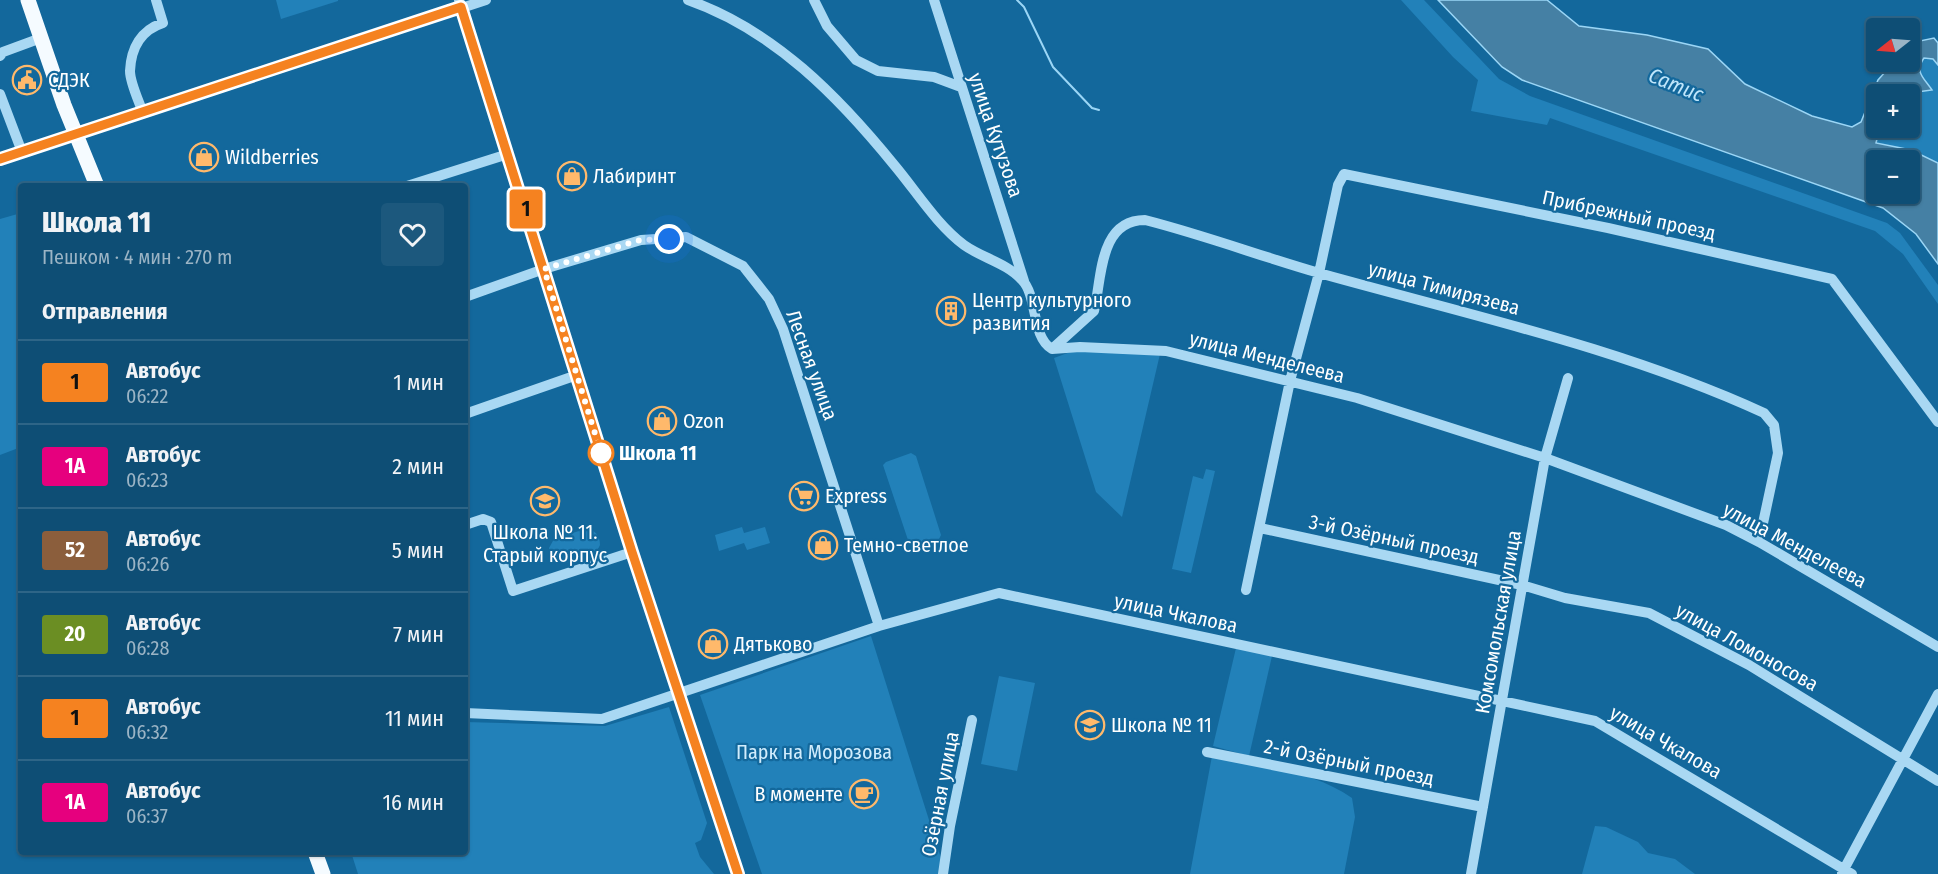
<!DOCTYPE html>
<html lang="ru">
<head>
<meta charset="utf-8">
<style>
	:root { --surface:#0e4e75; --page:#1c587d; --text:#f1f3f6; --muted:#9bb4c5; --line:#2e6587 }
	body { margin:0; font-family:"Fira Sans Condensed",sans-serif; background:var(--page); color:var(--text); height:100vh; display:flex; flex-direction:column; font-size:22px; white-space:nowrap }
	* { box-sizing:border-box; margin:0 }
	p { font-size:20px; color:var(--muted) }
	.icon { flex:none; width:33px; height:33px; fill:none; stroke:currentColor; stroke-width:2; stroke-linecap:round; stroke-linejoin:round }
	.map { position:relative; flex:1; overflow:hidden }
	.panel { position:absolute; left:18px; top:183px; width:450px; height:672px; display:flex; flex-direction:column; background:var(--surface); border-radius:6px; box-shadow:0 2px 4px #0004,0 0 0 2px var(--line) }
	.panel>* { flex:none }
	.badge { padding:0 12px; border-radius:4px; font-size:21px; line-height:39px }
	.needle { width:39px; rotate:253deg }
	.tools { position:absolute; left:1866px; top:18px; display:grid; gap:12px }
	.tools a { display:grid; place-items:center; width:54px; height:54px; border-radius:6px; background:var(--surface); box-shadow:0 2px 4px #0004,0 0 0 2px var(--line); font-size:30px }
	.you { position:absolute; width:30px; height:30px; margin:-15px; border:4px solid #fff; border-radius:50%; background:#1a73e8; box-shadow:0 0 0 9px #1a73e833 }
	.map>.badge { position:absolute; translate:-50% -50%; box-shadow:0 0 0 3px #fff }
	h2 { padding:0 24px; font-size:22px; line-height:54px }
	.round { display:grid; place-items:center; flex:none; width:63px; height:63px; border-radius:6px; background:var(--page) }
	.summary { display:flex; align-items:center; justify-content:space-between; height:102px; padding:0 24px }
	h1 { font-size:28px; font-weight:800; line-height:45px }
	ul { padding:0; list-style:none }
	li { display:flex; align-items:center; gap:18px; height:84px; padding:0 24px; border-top:2px solid var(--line) }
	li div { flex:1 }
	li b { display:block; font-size:22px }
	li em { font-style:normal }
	li .badge { min-width:66px; font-weight:700; text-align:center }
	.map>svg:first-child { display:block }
	.green { fill:#2281b9 }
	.water { fill:#4580a4; stroke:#9bd6f6; stroke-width:1.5; fill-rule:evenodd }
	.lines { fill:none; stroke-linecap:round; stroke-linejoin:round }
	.stream { stroke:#9bd6f6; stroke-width:2 }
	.minor { stroke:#a9d8f3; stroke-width:10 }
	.major { stroke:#f5fbff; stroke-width:15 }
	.line-casing { stroke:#fff; stroke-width:14 }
	.line { stroke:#f58220; stroke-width:9 }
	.walk { stroke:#fff; stroke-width:6; stroke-dasharray:0 10.8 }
	.stop-dot { fill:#fff; stroke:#f58220; stroke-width:3 }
	.labels { text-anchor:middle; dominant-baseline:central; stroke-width:4.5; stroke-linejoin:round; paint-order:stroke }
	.poi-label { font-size:20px; fill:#fff; stroke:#13689c; text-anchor:start }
	.street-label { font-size:20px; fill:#fff; stroke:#13689c }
	.stop-label { font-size:20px; font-weight:bold; fill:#fff; stroke:#13689c; text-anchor:start }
	.park-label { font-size:20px; fill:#d1edfd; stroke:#13689c }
	.water-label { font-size:21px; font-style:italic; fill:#c0e6fb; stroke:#13689c }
</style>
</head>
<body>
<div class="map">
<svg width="1938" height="874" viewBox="0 0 1938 874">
	<rect width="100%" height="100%" fill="#13689c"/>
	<path class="green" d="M276,0h62v1l-57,18z
		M1401,0h23l75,79 31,17 357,127 13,10 38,52v19l-35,-50 -28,-23 -325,-113 -3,7 -76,-14 7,-31 -25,-23z
		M1924,58l9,1 5,6v98l-27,-13 -35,-7 2,-8 14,-7h18v-30l21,-11c-11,-9 -15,-17 -7,-29z
		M21,213v234l-21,8v-236z
		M1081,348l79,6 -38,163 -26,-25 -42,-134z
		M911,453l5,3 25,79 -2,4 -25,7 -5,-3 -26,-78 3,-3z
		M1206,469l9,2 -24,102 -19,-4 21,-93 10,3z
		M742,527l2,6 21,-6 5,16 -23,7 -3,-7 -25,8 -4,-16z
		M582,530c11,-2 18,4 18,15 -5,14 -36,23 -48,14l-3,-11 5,-9z
		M871,636l75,238h-184l-62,-179z
		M1236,648l36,8 -23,100 -36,-10z
		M999,676l36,7 -18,88 -36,-7z
		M669,707l38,116 -6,17 -6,3 5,14 14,17h-356l-7,-22h114v-130l140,4z
		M1212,756c47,10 100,14 140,42l3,19 -11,57h-154z
		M1595,826l11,1 32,15 10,11 27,6 20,15h-113z"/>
	<path class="water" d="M1438,0h109l32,26 68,9 61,14 37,35 67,32 40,11 9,-5 17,-42 16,-18h16v-19l24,-5 4,5v22l-5,-6 -9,-1c-10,14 0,20 8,32l-15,2 -7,6v-4h-34v34h16l-14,7 -2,8 35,7 27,13v101l-22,-30 -33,-26 -361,-128 -20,-13zM1876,160h34v34h-34z"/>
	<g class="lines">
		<path class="stream" d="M1017,0l7,7 29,60 39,41 7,2"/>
		<path class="minor" d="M459,0l173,552 106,322
			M688,0c86,30 151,97 207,166 21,25 42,59 69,79 18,13 43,18 58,35 16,16 9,57 30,69l28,-2 86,4 191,47 188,60 181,67 33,17 179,105
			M814,0l13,26 29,34 22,11 56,6 27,10
			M934,0l90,281
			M0,56l3,-4 38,-14
			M0,94l22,58
			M143,113c-4,-12 -13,-30 -13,-42 1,-23 11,-41 33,-48l-7,-23
			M0,159l486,-159
			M407,186l101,-32
			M465,297l79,-28 97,-29 45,-3 57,29 26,33 14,30 96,297
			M1052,349l42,-38c8,-31 4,-91 51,-91 59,15 115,36 174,53 150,42 303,75 445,140l10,12 4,28 -19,89
			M465,414l112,-39
			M465,525l18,-6 8,3 22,69 119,-39
			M1260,528l262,57 43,13 84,15 100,52 189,116
			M1246,590l44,-209 29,-108 19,-88 6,-11 264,54 224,51 106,143
			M465,713l137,6 277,-93 120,-33 596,128 257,153
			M1207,752l276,55
			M1842,873l96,-179
			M943,874l7,-48 22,-106
			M1471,874l74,-416 23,-80"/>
		<path class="major" d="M28,0l36,105 33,81
			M315,852l8,22"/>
	</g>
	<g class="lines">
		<g class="line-casing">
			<path id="line" d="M0,159l461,-152 171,545 106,322"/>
		</g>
		<use href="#line" class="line"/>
		<path class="walk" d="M601,453l-57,-184 96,-29 29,-1"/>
	</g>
	<defs>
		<g id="civic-ring" transform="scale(1.5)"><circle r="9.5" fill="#13689c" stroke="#ffb96b" stroke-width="1.5"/><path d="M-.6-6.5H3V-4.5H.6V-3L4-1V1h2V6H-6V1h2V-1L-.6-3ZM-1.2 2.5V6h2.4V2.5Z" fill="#ffb96b"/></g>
		<g id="shop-ring" transform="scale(1.5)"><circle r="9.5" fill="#13689c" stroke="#ffb96b" stroke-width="1.5"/><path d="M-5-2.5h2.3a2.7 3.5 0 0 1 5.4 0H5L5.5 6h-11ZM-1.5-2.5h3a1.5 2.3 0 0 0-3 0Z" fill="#ffb96b"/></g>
		<g id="building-ring" transform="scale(1.5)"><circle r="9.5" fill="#13689c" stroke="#ffb96b" stroke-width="1.5"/><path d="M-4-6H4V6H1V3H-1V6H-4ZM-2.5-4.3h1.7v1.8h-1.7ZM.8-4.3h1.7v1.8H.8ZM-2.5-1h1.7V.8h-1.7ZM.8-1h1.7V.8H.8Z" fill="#ffb96b"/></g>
		<g id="supermarket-ring" transform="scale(1.5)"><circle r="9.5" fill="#13689c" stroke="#ffb96b" stroke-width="1.5"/><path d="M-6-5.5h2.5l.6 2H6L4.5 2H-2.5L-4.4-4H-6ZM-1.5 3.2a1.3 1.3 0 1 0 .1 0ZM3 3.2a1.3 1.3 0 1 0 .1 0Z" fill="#ffb96b"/></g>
		<g id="school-ring" transform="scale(1.5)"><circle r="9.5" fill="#13689c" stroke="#ffb96b" stroke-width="1.5"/><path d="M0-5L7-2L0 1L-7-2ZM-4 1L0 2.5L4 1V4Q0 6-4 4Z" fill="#ffb96b"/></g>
		<g id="cafe-ring" transform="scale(1.5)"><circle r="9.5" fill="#13689c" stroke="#ffb96b" stroke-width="1.5"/><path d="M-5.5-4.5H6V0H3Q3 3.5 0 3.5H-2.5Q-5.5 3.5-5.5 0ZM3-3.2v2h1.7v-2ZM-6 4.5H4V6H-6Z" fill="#ffb96b"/></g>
	</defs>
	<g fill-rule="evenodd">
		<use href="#civic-ring" x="27" y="80"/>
		<use href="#shop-ring" x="204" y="157"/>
		<use href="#shop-ring" x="572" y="176"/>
		<use href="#building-ring" x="951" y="311"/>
		<use href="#shop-ring" x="662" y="421"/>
		<use href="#supermarket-ring" x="804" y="496"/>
		<use href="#school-ring" x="545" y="501"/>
		<use href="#shop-ring" x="823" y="545"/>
		<use href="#shop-ring" x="713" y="644"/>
		<use href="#school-ring" x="1090" y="725"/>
		<use href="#cafe-ring" x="864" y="794"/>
	</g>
	<circle class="stop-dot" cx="601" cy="453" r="12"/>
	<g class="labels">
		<g class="poi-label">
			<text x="48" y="80">СДЭК</text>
			<text x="225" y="157">Wildberries</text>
			<text x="593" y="176">Лабиринт</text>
			<text x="972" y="300">Центр культурного<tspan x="972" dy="23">развития</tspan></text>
			<text x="683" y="421">Ozon</text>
			<text x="825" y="496">Express</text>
			<text x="545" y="532" text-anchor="middle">Школа № 11.<tspan x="545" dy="23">Старый корпус</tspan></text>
			<text x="844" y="545">Темно-светлое</text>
			<text x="734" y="644">Дятьково</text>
			<text x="1111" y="725">Школа № 11</text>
			<text x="843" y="794" text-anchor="end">В моменте</text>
		</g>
		<g class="street-label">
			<text transform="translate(996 135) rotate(71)">улица Кутузова</text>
			<text transform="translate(1629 215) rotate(12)">Прибрежный проезд</text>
			<text transform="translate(1444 288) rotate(15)">улица Тимирязева</text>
			<text transform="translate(1267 357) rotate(14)">улица Менделеева</text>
			<text transform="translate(812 365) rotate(70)">Лесная улица</text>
			<text transform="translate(1394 539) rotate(12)">3-й Озёрный проезд</text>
			<text transform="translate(1795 545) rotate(28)">улица Менделеева</text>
			<text transform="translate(1176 613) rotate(12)">улица Чкалова</text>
			<text transform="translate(1498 622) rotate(-80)">Комсомольская улица</text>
			<text transform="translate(1747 647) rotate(29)">улица Ломоносова</text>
			<text transform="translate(1666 742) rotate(30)">улица Чкалова</text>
			<text transform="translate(1349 762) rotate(11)">2-й Озёрный проезд</text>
			<text transform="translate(940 794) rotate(-79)">Озёрная улица</text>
		</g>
		<g class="stop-label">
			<text x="619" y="453">Школа 11</text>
		</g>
		<g class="park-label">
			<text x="814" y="752">Парк на Морозова</text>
		</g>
		<g class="water-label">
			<text transform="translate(1676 85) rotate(22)">Сатис</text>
		</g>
	</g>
</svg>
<div class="tools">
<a><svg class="needle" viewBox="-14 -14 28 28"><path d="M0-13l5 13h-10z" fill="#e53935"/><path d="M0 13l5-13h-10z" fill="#9bb4c5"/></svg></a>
<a>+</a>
<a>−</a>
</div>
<div class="you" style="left:669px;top:239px"></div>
<b class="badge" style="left:526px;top:209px;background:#f58220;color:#111">1</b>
<section class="panel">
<div class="summary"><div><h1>Школа 11</h1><p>Пешком · 4 мин · 270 m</p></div><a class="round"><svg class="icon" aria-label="heart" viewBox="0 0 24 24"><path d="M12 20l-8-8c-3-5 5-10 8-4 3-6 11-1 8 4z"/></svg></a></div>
<h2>Отправления</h2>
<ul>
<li><span class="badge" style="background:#f58220;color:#111">1</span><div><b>Автобус</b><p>06:22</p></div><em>1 мин</em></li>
<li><span class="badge" style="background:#e6007e;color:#fff">1А</span><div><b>Автобус</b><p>06:23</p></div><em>2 мин</em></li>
<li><span class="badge" style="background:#8b5e3c;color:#fff">52</span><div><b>Автобус</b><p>06:26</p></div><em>5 мин</em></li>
<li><span class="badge" style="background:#6b8e23;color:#fff">20</span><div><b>Автобус</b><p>06:28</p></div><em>7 мин</em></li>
<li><span class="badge" style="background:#f58220;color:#111">1</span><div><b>Автобус</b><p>06:32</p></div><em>11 мин</em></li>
<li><span class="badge" style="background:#e6007e;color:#fff">1А</span><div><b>Автобус</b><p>06:37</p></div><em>16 мин</em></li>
</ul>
</section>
</div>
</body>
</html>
